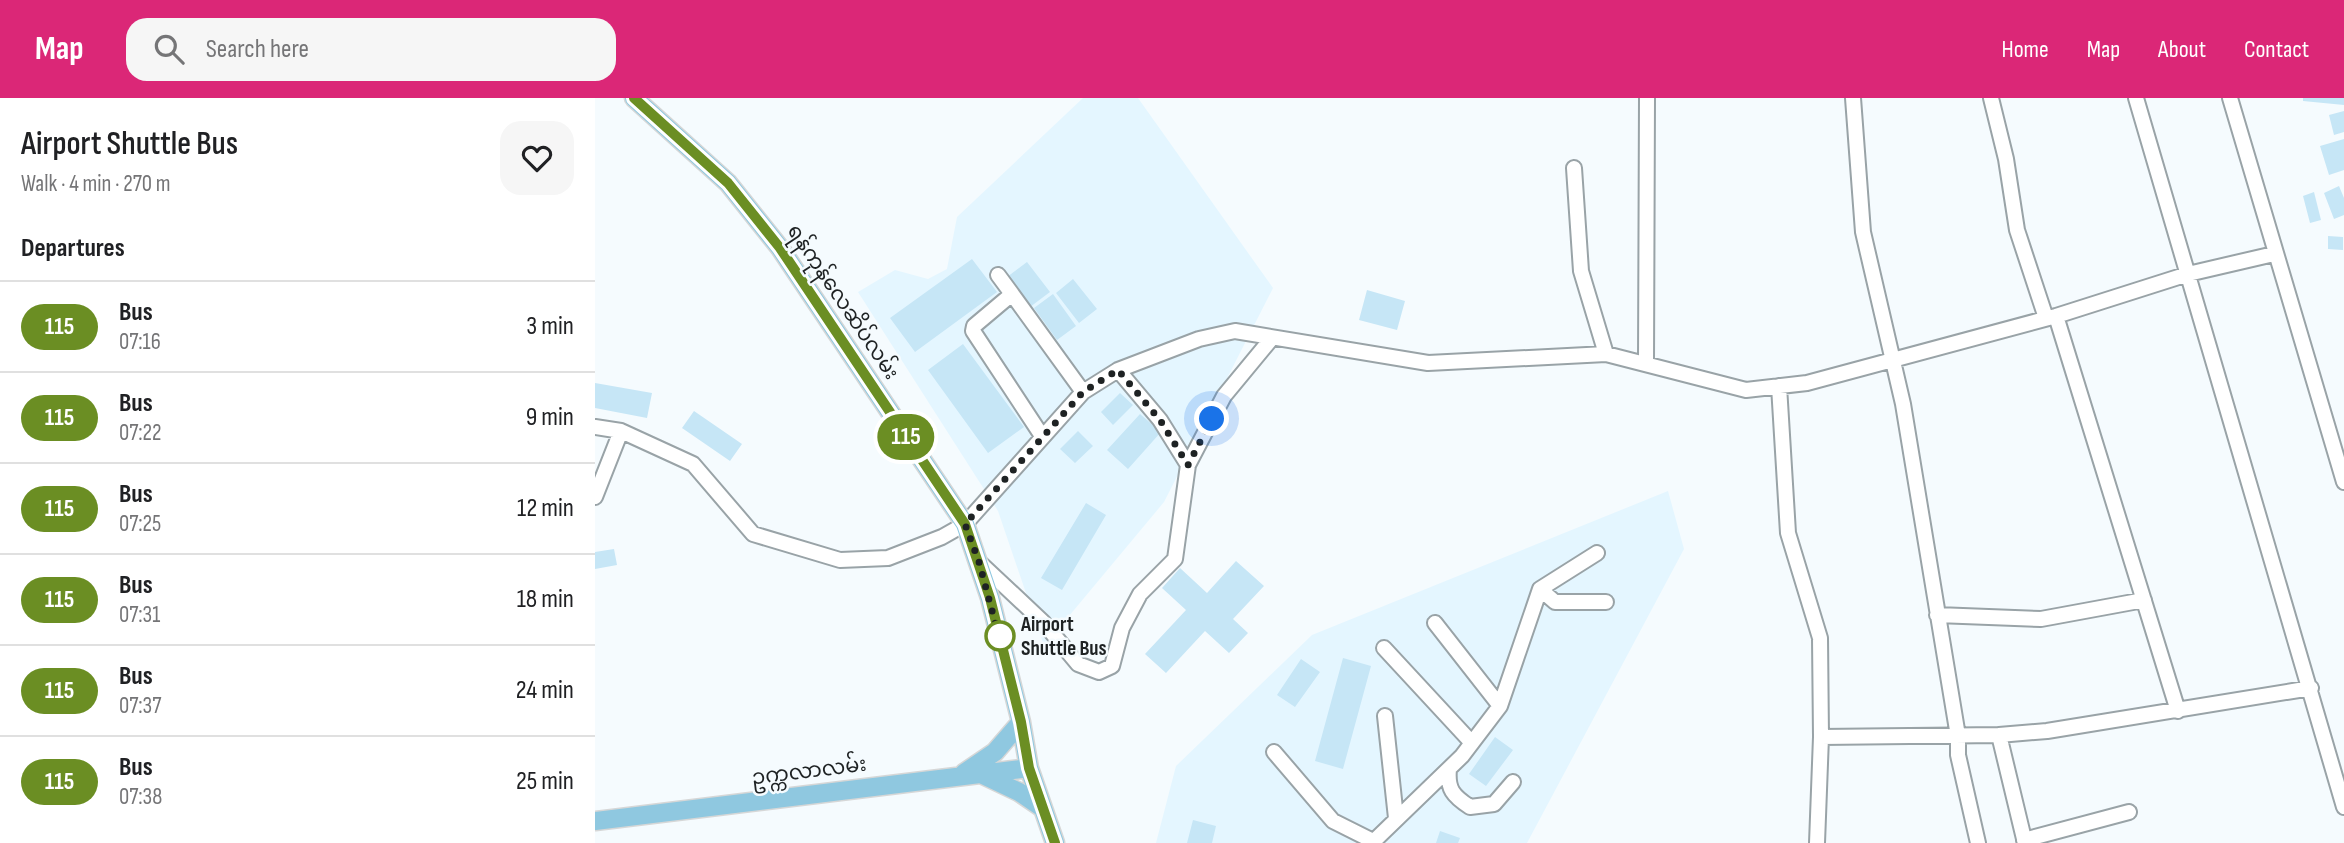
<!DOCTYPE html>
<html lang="en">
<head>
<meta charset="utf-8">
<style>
	:root { --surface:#fff; --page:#f6f6f6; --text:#202124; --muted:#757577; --line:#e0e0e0; --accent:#db2777 }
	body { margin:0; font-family:"Sofia Sans Condensed","Noto Sans Myanmar",sans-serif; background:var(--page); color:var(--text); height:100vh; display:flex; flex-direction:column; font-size:26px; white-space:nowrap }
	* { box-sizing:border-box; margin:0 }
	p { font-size:23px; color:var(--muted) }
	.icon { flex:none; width:38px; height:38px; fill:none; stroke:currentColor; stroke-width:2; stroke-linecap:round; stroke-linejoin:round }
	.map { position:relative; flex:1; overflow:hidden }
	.side { display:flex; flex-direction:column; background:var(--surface); width:595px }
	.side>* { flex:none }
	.badge { padding:0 14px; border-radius:23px; font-size:24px; line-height:46px }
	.you { position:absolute; width:35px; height:35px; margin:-18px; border:5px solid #fff; border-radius:50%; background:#1a73e8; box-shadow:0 0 0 10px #1a73e833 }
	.map>.badge { position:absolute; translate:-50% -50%; box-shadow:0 0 0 4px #fff }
	h2 { padding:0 21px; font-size:26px; line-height:63px }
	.round { display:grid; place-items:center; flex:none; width:74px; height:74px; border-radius:21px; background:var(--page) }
	.overview { display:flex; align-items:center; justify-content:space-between; height:119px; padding:0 21px }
	h1 { font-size:33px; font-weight:600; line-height:52px }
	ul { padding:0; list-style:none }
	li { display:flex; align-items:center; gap:21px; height:91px; padding:0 21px; border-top:2px solid var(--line) }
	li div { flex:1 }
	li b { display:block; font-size:26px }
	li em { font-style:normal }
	li .badge { min-width:77px; font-weight:700; text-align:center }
	header { display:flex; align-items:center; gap:42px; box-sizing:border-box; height:98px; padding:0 35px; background:var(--accent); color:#fff }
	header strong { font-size:33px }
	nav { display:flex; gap:38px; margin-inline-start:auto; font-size:24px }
	.search { width:490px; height:63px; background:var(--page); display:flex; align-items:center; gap:18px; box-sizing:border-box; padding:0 24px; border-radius:21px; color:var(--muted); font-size:26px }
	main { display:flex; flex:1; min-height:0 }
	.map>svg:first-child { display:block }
	.built { fill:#e4f6ff }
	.building { fill:#c6e6f6 }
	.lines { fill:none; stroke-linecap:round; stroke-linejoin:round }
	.minor-casing { stroke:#99a3a7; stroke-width:18 }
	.major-casing { stroke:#d6d7d7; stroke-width:21 }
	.minor { stroke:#fff; stroke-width:14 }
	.major { stroke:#8fc8e0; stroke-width:18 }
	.line-casing { stroke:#fff; stroke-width:16 }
	.line { stroke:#6b8e23; stroke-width:10 }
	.walk { stroke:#1e2223; stroke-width:7; stroke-dasharray:0 12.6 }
	.stop-dot { fill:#fff; stroke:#6b8e23; stroke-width:3.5 }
	.labels { text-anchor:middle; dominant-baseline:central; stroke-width:5; stroke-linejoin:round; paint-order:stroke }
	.street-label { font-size:21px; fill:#1e2223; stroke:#f5fbfe }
	.stop-label { font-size:21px; font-weight:bold; fill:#1e2223; stroke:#f5fbfe; text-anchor:start }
</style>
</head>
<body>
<header>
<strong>Map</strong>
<div class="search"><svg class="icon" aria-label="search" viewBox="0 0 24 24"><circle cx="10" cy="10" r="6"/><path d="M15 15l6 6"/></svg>Search here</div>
<nav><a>Home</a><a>Map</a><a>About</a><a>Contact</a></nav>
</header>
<main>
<section class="side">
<div class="overview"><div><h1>Airport Shuttle Bus</h1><p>Walk · 4 min · 270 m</p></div><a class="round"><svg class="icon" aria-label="heart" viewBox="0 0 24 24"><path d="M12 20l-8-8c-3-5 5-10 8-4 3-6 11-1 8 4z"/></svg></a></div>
<h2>Departures</h2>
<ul>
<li><span class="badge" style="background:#6b8e23;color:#fff">115</span><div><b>Bus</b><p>07:16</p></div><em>3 min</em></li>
<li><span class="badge" style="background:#6b8e23;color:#fff">115</span><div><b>Bus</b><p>07:22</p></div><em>9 min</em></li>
<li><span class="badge" style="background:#6b8e23;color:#fff">115</span><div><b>Bus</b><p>07:25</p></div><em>12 min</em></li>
<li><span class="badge" style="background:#6b8e23;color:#fff">115</span><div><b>Bus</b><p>07:31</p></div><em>18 min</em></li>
<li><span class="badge" style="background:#6b8e23;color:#fff">115</span><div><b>Bus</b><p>07:37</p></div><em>24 min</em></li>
<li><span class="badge" style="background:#6b8e23;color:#fff">115</span><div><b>Bus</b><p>07:38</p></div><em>25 min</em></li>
</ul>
</section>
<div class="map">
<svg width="1749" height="745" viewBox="0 0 1749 745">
	<rect width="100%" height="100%" fill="#f5fbfe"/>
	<path class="built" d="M488,0h55l135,190 -109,214 -120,144 -46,-135 -140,-219 37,-22 33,9 19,-10 10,-52z
		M1073,393l16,58 -157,294h-371l20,-77 136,-131z"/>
	<path class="building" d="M1708,0h41v7l-41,-4z
		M1749,13v21l-10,3 -5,-20z
		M1749,41v31l-15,5 -9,-29z
		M1744,88l5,12v17l-10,4 -10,-26z
		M1719,94l7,28 -11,3 -7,-27z
		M1733,138l15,1v13l-15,-1z
		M377,161l25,33 -82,60 -25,-34z
		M432,164l23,30 -20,15 -23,-30z
		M478,181l24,30 -18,14 -23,-30z
		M772,192l38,11 -8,29 -38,-10z
		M458,196l23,32 -19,14 -23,-32z
		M368,246l61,83 -36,26 -60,-83z
		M0,285l57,10 -5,25 -52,-10z
		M525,295l13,12 -20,20 -12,-13z
		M99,313l48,33 -12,17 -48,-33z
		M545,316l21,18 -33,37 -21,-19z
		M483,333l15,15 -18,17 -15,-14z
		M491,405l20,12 -44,75 -21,-12z
		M19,451l3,16 -22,4v-17z
		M641,463l28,25 -31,33 15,14 -19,20 -24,-22 -39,42 -21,-19 41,-44 -24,-22 18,-20 27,25z
		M748,560l28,8 -28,103 -28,-8z
		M706,561l19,13 -25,35 -18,-12z
		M900,639l18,13 -27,36 -17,-12z
		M598,722l23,6 -4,17h-25z
		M845,733l20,7 -2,5h-22z"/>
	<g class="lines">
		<g class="minor-casing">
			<path id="minor" d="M1258,0l10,134 40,172 55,332v19l20,88
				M1396,0l15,61 11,71 29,88
				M1541,0l208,709
				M1635,0l114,384
				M979,70l7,103 25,83
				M403,177l14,19
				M1461,218l122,395
				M1051,266l1,-266
				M523,272l42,50 28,45
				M1184,288l9,147 32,105 1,99 -4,106
				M0,329l26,4 72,33 60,70 87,26 48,-2 54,-21 23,-13 118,-132 35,-22 81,-31 36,-8 193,32 178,-9 140,36 61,-7 249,-67 132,-42 86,-20
				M447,338l-69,-105 1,-5 38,-32 71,98
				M0,399l26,-66
				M384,464l64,60 35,42 21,8 13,-6 10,-38 18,-34 35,-35 13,-94 36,-69 48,-58
				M945,491l15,13h51
				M1342,517l104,4 103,-19
				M840,525l65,83
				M789,550l88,95
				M790,618l11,102
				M1226,639l178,-2
				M679,654l59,69 40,20
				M854,671c-2,20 4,27 21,38l24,-3 19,-22
				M1429,742l105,-28
				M777,745l90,-87 38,-50 40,-117 57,-36
				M1430,745l-26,-108 48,-4 264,-43"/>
		</g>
		<g class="major-casing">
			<path id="major" d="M39,0l94,85 52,65 185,276 25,74 31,124 8,46 26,75
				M369,675l31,-21 26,-30
				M384,675l40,19 22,15
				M0,723l434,-53"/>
		</g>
		<use href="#minor" class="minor"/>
		<use href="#major" class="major"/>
	</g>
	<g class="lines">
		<g class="line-casing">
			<path id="line" d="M39,0l94,85 52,65 185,276 25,74 31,124 8,46 26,75"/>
		</g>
		<use href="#line" class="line"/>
		<path class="walk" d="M405,538l2,12 -23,-86 -14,-38 118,-132 35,-22 42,50 28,45 24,-46"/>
	</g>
	<circle class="stop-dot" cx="405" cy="538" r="14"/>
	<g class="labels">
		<g class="street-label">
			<text transform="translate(248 204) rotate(56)">ရန်ကုန်လေဆိပ်လမ်း</text>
			<text transform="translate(214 673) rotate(-7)">ဥက္ကလာလမ်း</text>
		</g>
		<g class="stop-label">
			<text x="426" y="526">Airport<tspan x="426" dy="24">Shuttle Bus</tspan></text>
		</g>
	</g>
</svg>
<div class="you" style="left:617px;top:321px"></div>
<b class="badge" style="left:311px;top:339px;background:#6b8e23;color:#fff">115</b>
</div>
</main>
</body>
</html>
